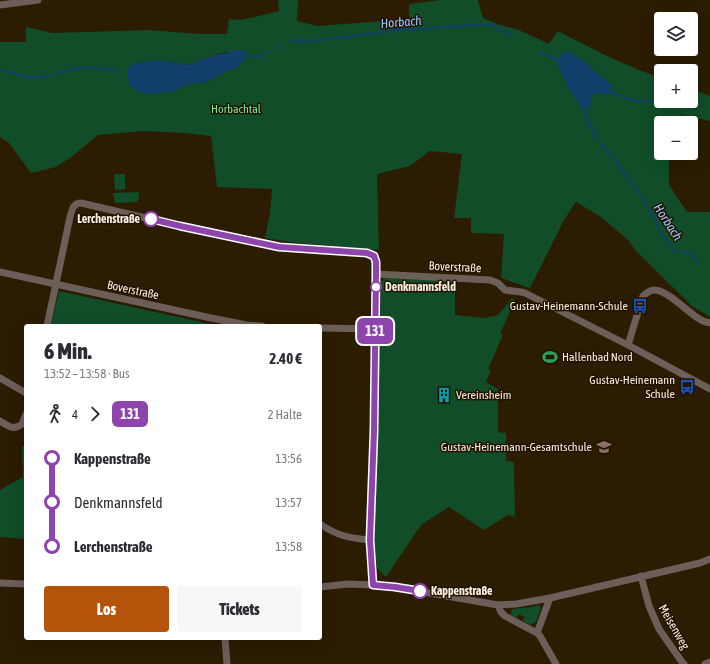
<!DOCTYPE html>
<html lang="de">
<head>
<meta charset="utf-8">
<style>
	:root { --surface:#fff; --page:#f7f7f7; --text:#2b2b33; --muted:#7c7c81; --accent:#b45309 }
	body { margin:0; font-family:"Asap Condensed",sans-serif; background:var(--page); color:var(--text); height:100vh; display:flex; flex-direction:column; font-size:15px; white-space:nowrap }
	* { box-sizing:border-box; margin:0 }
	p { font-size:13px; color:var(--muted) }
	.icon { flex:none; width:22px; height:22px; fill:none; stroke:currentColor; stroke-width:2; stroke-linecap:round; stroke-linejoin:round }
	.map { position:relative; flex:1; overflow:hidden }
	.side { position:absolute; left:24px; top:324px; width:298px; height:316px; display:flex; flex-direction:column; background:var(--surface); border-radius:4px; box-shadow:0 4px 16px #0002 }
	.side>* { flex:none }
	.badge { padding:0 8px; border-radius:6px; font-size:14px; line-height:26px }
	.buttons { position:absolute; left:654px; top:12px; display:grid; gap:8px }
	.buttons a { display:grid; place-items:center; width:44px; height:44px; border-radius:4px; background:var(--surface); box-shadow:0 4px 16px #0002; font-size:20px }
	.map>.badge { position:absolute; translate:-50% -50%; box-shadow:0 0 0 2px #fff }
	.legs { display:flex; align-items:center; gap:6px; height:44px; padding:0 20px; font-size:13px }
	.legs p { margin-inline-start:auto }
	.summary { display:flex; align-items:center; justify-content:space-between; height:68px; padding:0 20px }
	h1 { font-size:22px; font-weight:800; line-height:30px }
	.primary-button { display:flex; gap:8px; margin-top:auto; padding:8px 20px }
	.primary-button a { flex:1; height:46px; border-radius:4px; background:var(--accent); color:#fff; font-size:16px; font-weight:800; line-height:46px; text-align:center }
	.primary-button a+a { background:var(--page); color:var(--text) }
	ul { padding:0 20px; list-style:none }
	li { display:flex; align-items:center; gap:14px; height:44px; font-size:15px }
	li i { display:grid; place-items:center; width:6px; height:100%; margin:0 5px; background:currentColor }
	li i::after { content:''; width:10px; height:10px; margin:-5px; border:3px solid; border-radius:50%; background:var(--surface) }
	li p { margin-inline-start:auto }
	li:first-child i { background:linear-gradient(#0000 50%,currentColor 0) }
	li:last-child i { background:linear-gradient(currentColor 50%,#0000 0) }
	.map>svg:first-child { display:block }
	.green { fill:#104d28; fill-rule:evenodd }
	.water { fill:#123e6c }
	.lines { fill:none; stroke-linecap:round; stroke-linejoin:round }
	.stream { stroke:#123e6c; stroke-width:2 }
	.minor { stroke:#6c5e58; stroke-width:7 }
	.line-1-casing { stroke:#fff; stroke-width:9 }
	.line-1 { stroke:#8e44ad; stroke-width:6 }
	.stop-1-dot { fill:#fff; stroke:#8e44ad; stroke-width:2 }
	.labels { text-anchor:middle; dominant-baseline:central; stroke-width:3; stroke-linejoin:round; paint-order:stroke }
	.park-label { font-size:12px; fill:#7ce79c; stroke:#211300 }
	.stop-label { font-size:12px; font-weight:bold; fill:#f8eede; stroke:#211300; text-anchor:start }
	.street-label { font-size:12px; fill:#f8eede; stroke:#211300 }
	.poi-label { font-size:12px; fill:#f8eede; stroke:#211300; text-anchor:end }
	.water-label { font-size:13px; font-style:italic; fill:#9cc9fd; stroke:#211300 }
</style>
</head>
<body>
<div class="map">
<svg width="710" height="664" viewBox="0 0 710 664">
	<rect width="100%" height="100%" fill="#2b1c02"/>
	<path class="green" d="M278,0h20l-1,21 20,5 92,-7v-15l31,-4h38l5,18 14,6 22,6 30,14 9,-13c33,17 67,35 103,47v23h30v-12l19,7v25l-29,-6 -3,8h-17v30h8v32l18,27h23v105l-18,-11 -55,-54 -9,-12 -27,-23 -25,-15 -12,18 -34,68 -29,-10 3,-44 -33,-1v-15h-17l8,-64 -32,-3 -20,15 -33,8 2,76 -82,-7 -32,-5 5,-25 2,-24 -55,-2 -6,-51 -26,-3 -42,-2 -45,4 -28,23 -14,9 -25,6 -22,-30 -9,-6v-95h26v-15l26,6 96,-3 52,4h27l2,-15 12,1 38,-9zM227,52h19l-1,8 -7,7 -13,5 -18,10 -19,2 -13,7 -39,-28 23,-3 29,5 17,-7zM582,60l30,26 -17,7 -3,3 -31,-25 -4,-7z
		M114,174h11v15l-10,1z
		M139,192v5l-2,5 -22,1 -2,-10z
		M386,278l69,3v34l29,3 14,-3 14,-17 3,2 -15,34 3,1 -15,34 3,1 -5,12 12,7v43l8,1v28l8,1 1,55 -7,-2 -24,15 -35,-23 -28,18 -35,52 -9,-9 -3,-24 7,-263z
		M59,291l160,35h-168z
		M22,446l4,1v92l-26,-2v-47l23,-13z
		M538,605l3,3 -5,14 -6,3 -7,-4 1,-4 -5,-3 -2,4 -6,-3 1,-6 20,-2z"/>
	<path class="water" d="M238,50l8,2 -1,8 -7,7 -13,5 -18,10 -19,2 -13,7 -21,3 -15,-2 -10,-7 -2,-14 3,-5 6,-3 23,-3 29,5 17,-7z
		M564,52h6l12,8 30,26 -4,9 -13,-2 -3,3 -3,12 -7,1 -14,-22 -11,-23v-5z"/>
	<g class="lines">
		<path class="stream" d="M290,40l13,2 96,-12 90,-6 23,12
			M276,49l5,-4
			M539,52l19,8
			M246,55l12,2 9,-5
			M0,70l10,2 17,5h13l10,-2
			M57,73l27,-6 37,4
			M608,91l27,10 26,-1
			M583,107l13,32
			M601,144l10,11 24,32 20,31 5,13 11,17 7,4
			M683,252l8,2 8,9"/>
		<path class="minor" d="M0,5l38,-5
			M0,272l211,46 36,7 15,1
			M376,274l114,6 8,3 7,7 16,2 4,1 103,52 82,44
			M47,326l23,-109c2,-7 3,-14 11,-14l99,23 99,21 88,6 7,3 2,6v12l-2,157 -4,109 3,45
			M320,328l55,1
			M628,345l15,-49c4,-3 6,-6 11,-6 14,0 34,23 47,30 3,2 6,2 9,3
			M0,378l26,15
			M0,421c9,5 13,10 22,3l4,-10
			M320,524c17,12 30,14 50,16
			M641,576l8,30 10,23 23,33 2,2
			M0,583l26,1
			M320,587l28,-3 25,1 22,2 103,18 18,-1 34,-6 150,-35 10,-4
			M498,605l3,7 4,4 32,17 3,3 16,28
			M537,633l13,-35
			M225,638l2,26
			M705,664l5,-2"/>
	</g>
	<g class="lines">
		<g class="line-1-casing">
			<path id="line-1" d="M151,219l29,7 99,21 88,6 7,3 2,6v12l-2,157 -4,109 3,45 22,2 25,4"/>
		</g>
		<use href="#line-1" class="line-1"/>
	</g>
	<defs>
		<g id="bus-bare" transform="scale(1.2)"><path d="M-5-6H5V4H4V6H2V4H-2V6H-4V4H-5ZM-3.5-4V0h7V-4ZM-3.5 1.2v1.5H-2V1.2ZM2 1.2v1.5H3.5V1.2Z" fill="#1a4fb4" stroke="#211300" stroke-width="2.5" paint-order="stroke"/></g>
		<g id="stadium-bare" transform="scale(1.2)"><path d="M0-5a6.5 5 0 1 0 0 10a6.5 5 0 1 0 0-10ZM-3.5-1.8h7v3.6h-7Z" fill="#2e9e5b" stroke="#211300" stroke-width="2.5" paint-order="stroke"/></g>
		<g id="building-bare" transform="scale(1.2)"><path d="M-4-6H4V6H1V3H-1V6H-4ZM-2.5-4.3h1.7v1.8h-1.7ZM.8-4.3h1.7v1.8H.8ZM-2.5-1h1.7V.8h-1.7ZM.8-1h1.7V.8H.8Z" fill="#0f9aa8" stroke="#211300" stroke-width="2.5" paint-order="stroke"/></g>
		<g id="school-bare" transform="scale(1.2)"><path d="M0-5L7-2L0 1L-7-2ZM-4 1L0 2.5L4 1V4Q0 6-4 4Z" fill="#8d6e63" stroke="#211300" stroke-width="2.5" paint-order="stroke"/></g>
	</defs>
	<g fill-rule="evenodd">
		<use href="#bus-bare" x="640" y="306"/>
		<use href="#stadium-bare" x="550" y="357"/>
		<use href="#bus-bare" x="687" y="387"/>
		<use href="#building-bare" x="444" y="395"/>
		<use href="#school-bare" x="604" y="447"/>
	</g>
	<g class="stop-1-dot">
		<circle cx="151" cy="219" r="7"/>
		<circle cx="376" cy="287" r="5"/>
		<circle cx="420" cy="591" r="7"/>
	</g>
	<g class="labels">
		<g class="park-label">
			<text x="236" y="109">Horbachtal</text>
		</g>
		<g class="stop-label">
			<text x="140" y="219" text-anchor="end">Lerchenstraße</text>
			<text x="385" y="287">Denkmannsfeld</text>
			<text x="431" y="591">Kappenstraße</text>
		</g>
		<g class="street-label">
			<text transform="translate(455 267) rotate(3)">Boverstraße</text>
			<text transform="translate(133 290) rotate(12)">Boverstraße</text>
			<text transform="translate(674 627) rotate(60)">Meisenweg</text>
		</g>
		<g class="poi-label">
			<text x="628" y="306">Gustav-Heinemann-Schule</text>
			<text x="562" y="357" text-anchor="start">Hallenbad Nord</text>
			<text x="675" y="380">Gustav-Heinemann<tspan x="675" dy="14">Schule</tspan></text>
			<text x="456" y="395" text-anchor="start">Vereinsheim</text>
			<text x="592" y="447">Gustav-Heinemann-Gesamtschule</text>
		</g>
		<g class="water-label">
			<text transform="translate(401 22) rotate(-5)">Horbach</text>
			<text transform="translate(668 222) rotate(57)">Horbach</text>
		</g>
	</g>
</svg>
<div class="buttons">
<a><svg class="icon" aria-label="layers" viewBox="0 0 24 24"><path d="M12 4l9 5-9 5-9-5zM3 14l9 5 9-5"/></svg></a>
<a>+</a>
<a>−</a>
</div>
<b class="badge" style="left:375px;top:331px;background:#8e44ad;color:#fff">131</b>
<section class="side">
<div class="summary"><div><h1>6 Min.</h1><p>13:52 – 13:58 · Bus</p></div><b>2.40 €</b></div>
<div class="legs"><svg class="icon" aria-label="walk" viewBox="0 0 24 24"><circle cx="13" cy="4" r="2"/><path d="M13 8l-2 6 4 7M11 14l-3 7M7 12l3-4h3l4 4"/></svg>4<svg class="icon" aria-label="forward" viewBox="0 0 24 24"><path d="M9 5l7 7-7 7"/></svg><b class="badge" style="background:#8e44ad;color:#fff">131</b><p>2 Halte</p></div>
<ul>
<li><i style="color:#8e44ad"></i><b>Kappenstraße</b><p>13:56</p></li>
<li><i style="color:#8e44ad"></i><span>Denkmannsfeld</span><p>13:57</p></li>
<li><i style="color:#8e44ad"></i><b>Lerchenstraße</b><p>13:58</p></li>
</ul>
<div class="primary-button"><a>Los</a><a>Tickets</a></div>
</section>
</div>
</body>
</html>
